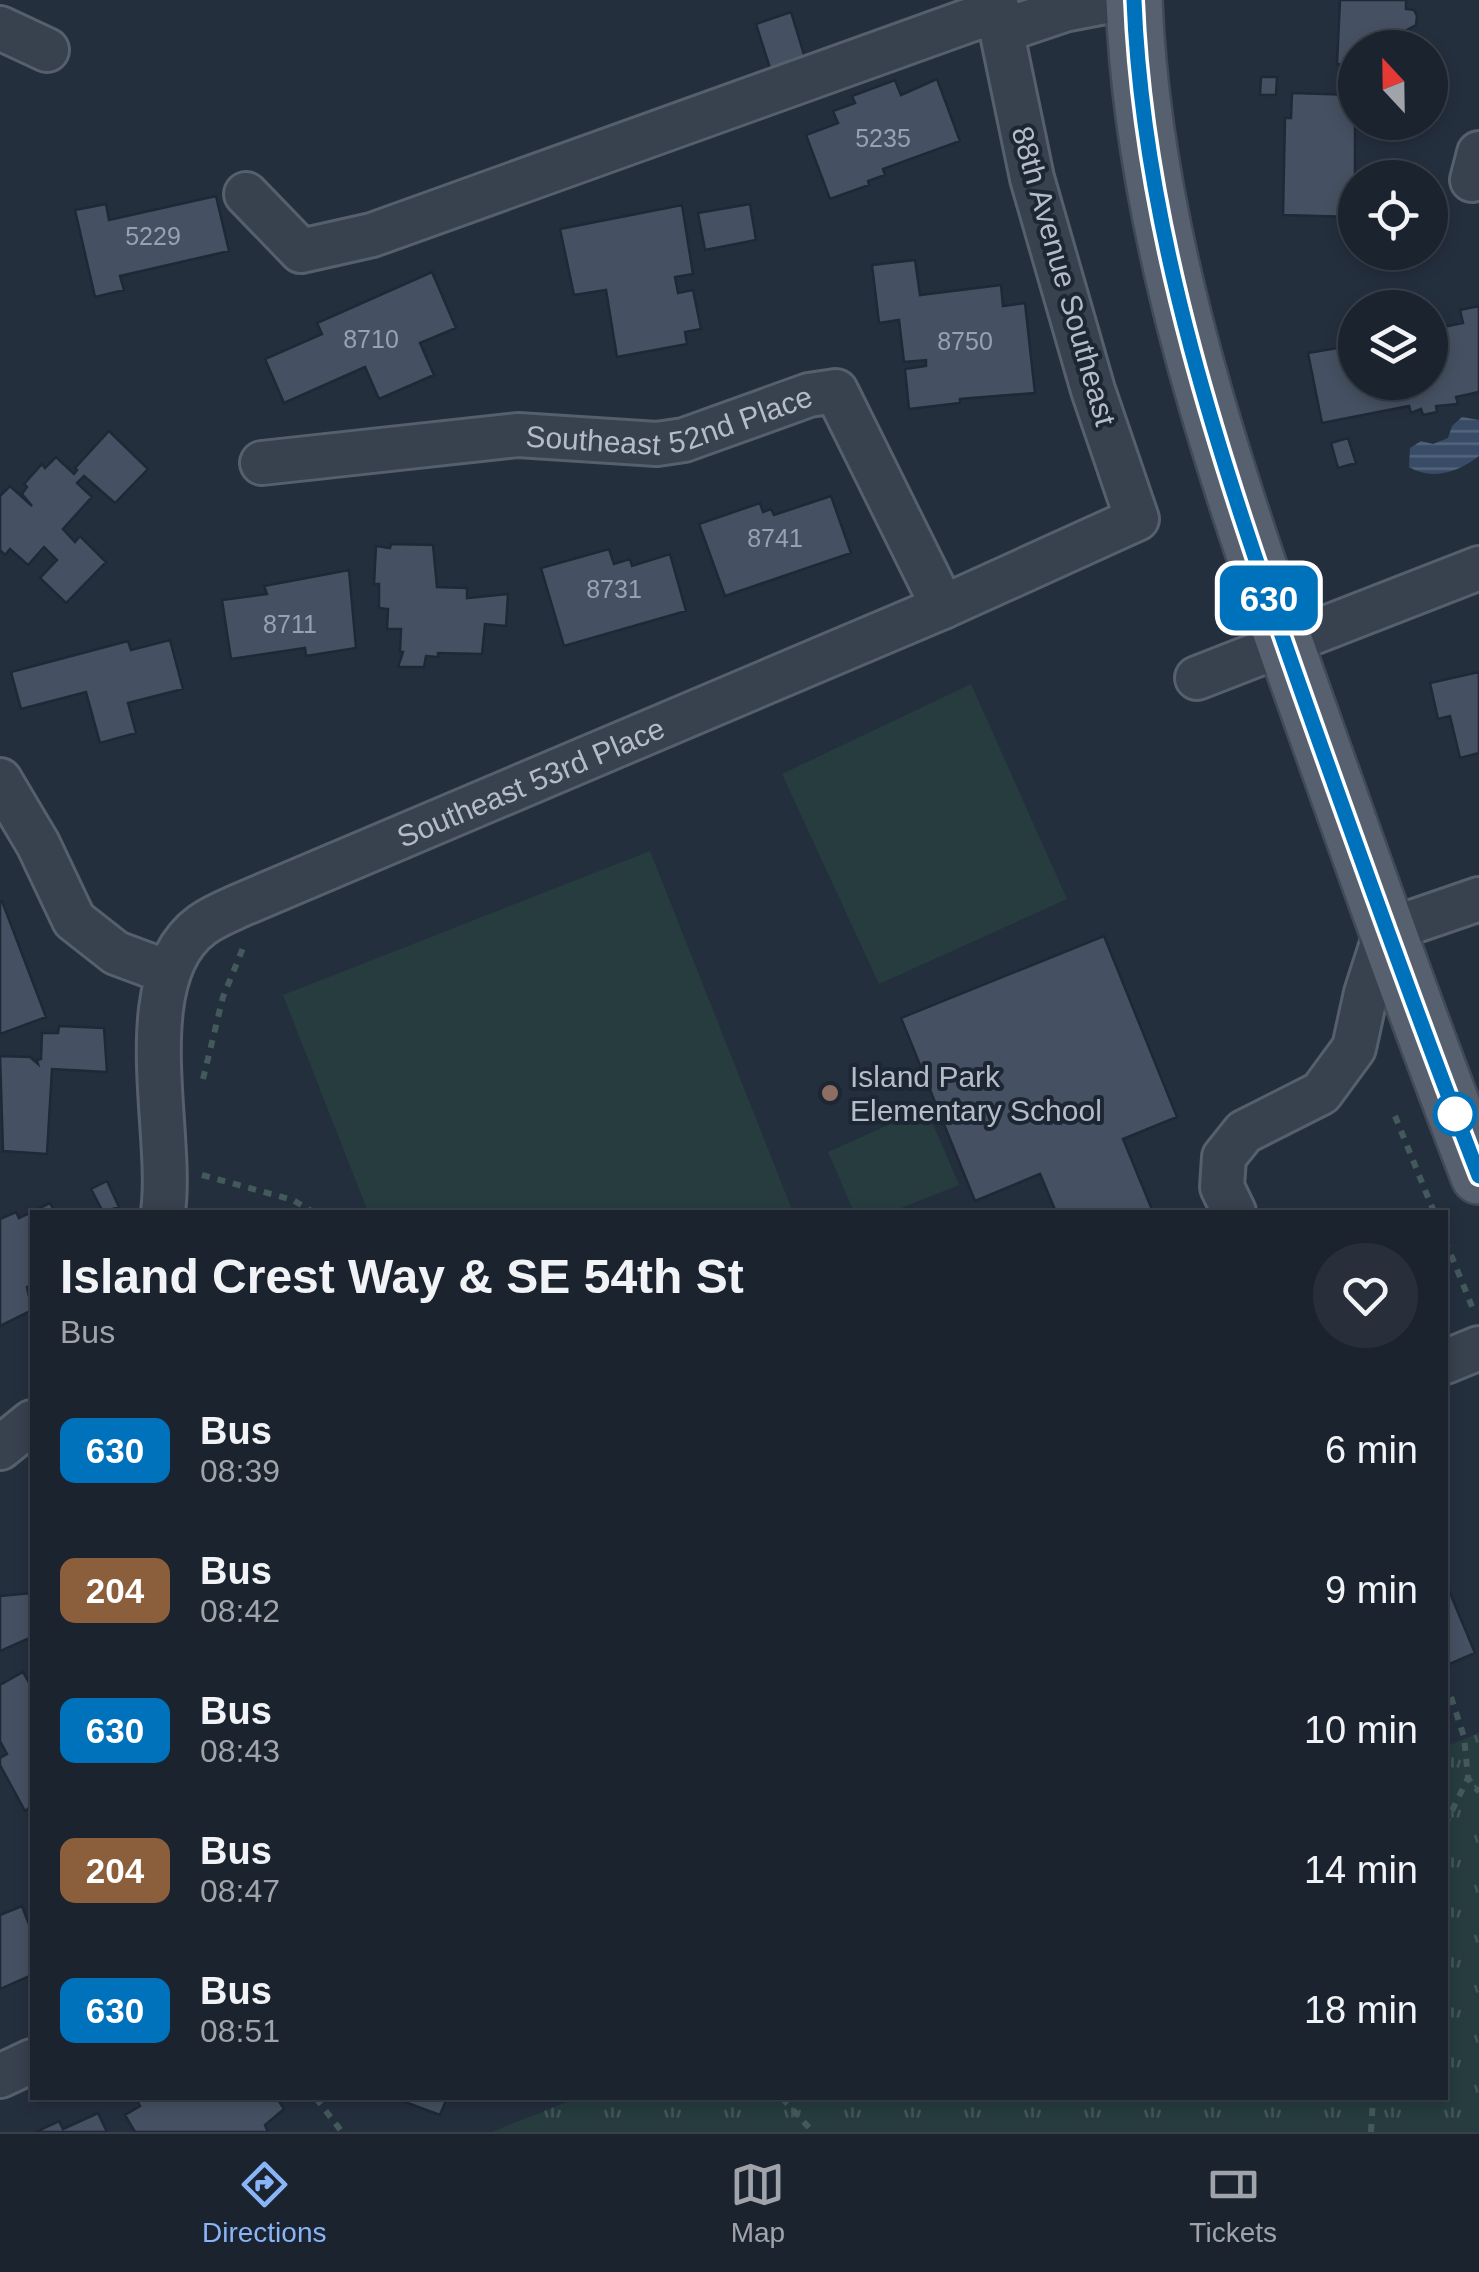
<!DOCTYPE html>
<html lang="en">
<head>
<meta charset="utf-8">
<style>
	:root { --surface:#1b232e; --page:#282f3a; --text:#f1f3f6; --muted:#a0a4aa; --line:#39404a; --accent:#8ab4f8 }
	body { margin:0; font-family:Helvetica,sans-serif; background:var(--page); color:var(--text); height:100vh; display:flex; flex-direction:column; font-size:38px; white-space:nowrap }
	* { box-sizing:border-box; margin:0 }
	p { font-size:32px; color:var(--muted) }
	.icon { flex:none; width:55px; height:55px; fill:none; stroke:currentColor; stroke-width:2; stroke-linecap:round; stroke-linejoin:round }
	.map { position:relative; flex:1; overflow:hidden }
	.details { position:absolute; left:30px; top:1210px; width:1418px; height:890px; display:flex; flex-direction:column; background:var(--surface); border-radius:0px; box-shadow:0 5px 15px #0003,0 0 0 2px var(--line) }
	.details>* { flex:none }
	.badge { padding:0 20px; border-radius:15px; font-size:35px; line-height:65px }
	.needle { width:65px; rotate:338deg }
	.buttons { position:absolute; left:1338px; top:30px; display:grid; gap:20px }
	.buttons a { display:grid; place-items:center; width:110px; height:110px; border-radius:50%; background:var(--surface); box-shadow:0 5px 15px #0003,0 0 0 2px var(--line); font-size:50px }
	.map>.badge { position:absolute; translate:-50% -50%; box-shadow:0 0 0 5px #fff }
	.round { display:grid; place-items:center; flex:none; width:105px; height:105px; border-radius:52px; background:var(--page) }
	.overview { display:flex; align-items:center; justify-content:space-between; height:170px; padding:0 30px }
	h1 { font-size:48px; font-weight:700; line-height:75px }
	ul { padding:0; list-style:none }
	li { display:flex; align-items:center; gap:30px; height:140px; padding:0 30px }
	li div { flex:1 }
	li b { display:block; font-size:38px }
	li em { font-style:normal }
	li .badge { min-width:110px; font-weight:700; text-align:center }
	.menu { display:flex; justify-content:space-around; align-items:center; height:140px; border-top:2px solid var(--line); background:var(--surface); font-size:28px; color:var(--muted) }
	.menu a { display:grid; justify-items:center; gap:5px }
	.menu .active { color:var(--accent) }
	.map>svg:first-child { display:block }
	.grass { fill:#263c3f }
	.park { fill:url(#park-tufts) }
	.water { fill:url(#water-rules) }
	.building { fill:#455162; stroke:#1f2835; stroke-width:2.5 }
	.lines { fill:none; stroke-linecap:round; stroke-linejoin:round }
	.minor-casing { stroke:#565f6c; stroke-width:48 }
	.major-casing { stroke:#414a57; stroke-width:60 }
	.path { stroke:#44595c; stroke-width:6; stroke-dasharray:8 8; stroke-linecap:butt }
	.minor { stroke:#38414e; stroke-width:42 }
	.major { stroke:#56606e; stroke-width:55 }
	.line-casing { stroke:#fff; stroke-width:22 }
	.line { stroke:#0072bc; stroke-width:15 }
	.education-dot { fill:#8d6e63; stroke:#1d2633; stroke-width:4 }
	.stop-dot { fill:#fff; stroke:#0072bc; stroke-width:5 }
	.labels { text-anchor:middle; dominant-baseline:central; stroke-width:8; stroke-linejoin:round; paint-order:stroke }
	.number-label { font-size:25px; fill:#98a1af }
	.street-label { font-size:30px; fill:#b4bcc9; stroke:#1d2633 }
	.poi-label { font-size:30px; fill:#b4bcc9; stroke:#1d2633; text-anchor:start }
</style>
</head>
<body>
<div class="map">
<svg width="1479" height="2132" viewBox="0 0 1479 2132">
	<defs>
		<pattern id="park-tufts" width="24" height="20" patternUnits="userSpaceOnUse" patternTransform="scale(2.5)"><rect width="24" height="20" fill="#263c3f"/><path d="M3 7l-1-3M5 7V3M7 7l1-3M15 17l-1-3M17 17v-4M19 17l1-3" fill="none" stroke="#435659"/></pattern>
		<pattern id="water-rules" width="6" height="5" patternUnits="userSpaceOnUse" patternTransform="scale(2.5)"><rect width="6" height="5" fill="#394c67"/><path d="M0 2.5h6" fill="none" stroke="#53647b"/></pattern>
	</defs>
	<rect width="100%" height="100%" fill="#242f3e"/>
	<path class="grass" d="M971,684l96,215 -188,85 -97,-210z
		M650,851l143,361h-425l-85,-217z
		M926,1108l33,77 -68,27h-37l-26,-60z"/>
	<path class="park" d="M1479,1733v399h-987l85,-34h868v-351z"/>
	<path class="water" d="M1462,417l17,3v36c-21,16 -46,25 -70,11l1,-19 11,-7 12,3 15,-6 4,-12z"/>
	<path class="building" d="M1340,0h66v9l8,1 3,6 -1,9 -11,6 -1,17h-49v17l-18,-1z
		M791,12l18,59 -35,10 -18,-57z
		M1261,77h16l-1,18h-16z
		M937,79l23,62 -77,28 2,6 -17,6 1,4 -39,14 -24,-64 32,-12 -5,-12 22,-8 -3,-7 43,-16 6,15z
		M1292,93l63,2v122l-72,-2 2,-97h6z
		M216,196l13,55 -109,25 4,14 -29,7 -20,-87 31,-6 3,16z
		M750,204l6,36 -51,10 -7,-37z
		M682,205l11,69 -18,3 3,16 15,-3 8,39 -16,3 2,12 -70,13 -11,-67 -32,5 -14,-66z
		M915,260l5,35 81,-10 2,21 22,-3 10,90 -75,6v4l-51,6 -4,-40 21,-3v-6l-22,2 -5,-42 -20,3 -7,-58z
		M432,272l24,56 -36,15 14,32 -55,24 -14,-32 -81,36 -19,-44 57,-25 -5,-11z
		M1479,306v86l-23,5 2,7 -22,2 1,6 -14,3 -2,-6 -10,4 -2,-7 -87,17 -14,-70 47,-8v37h75v-63l11,-2 2,10 20,-4 -3,-13z
		M109,431l39,38 -33,34 -31,-27 -7,7 15,14 -29,32 12,13 5,-6 26,26 -40,41 -26,-25 17,-18 -13,-13 -16,18 -18,-16 -5,6 -5,-5v-54l10,-10 22,20 -10,-12 5,-7 -3,-3 18,-20 3,4 11,-11 18,17 3,-4 -2,-2z
		M1348,438l8,25 -18,5 -7,-25z
		M831,496l20,57 -126,43 -26,-72 61,-21 3,9 8,-3 3,6z
		M391,544l42,1 4,42 30,1v10l41,-4 -2,32 -21,-2 -3,30 -44,-1v4l-12,-1 -2,11h-26l5,-15h-3l1,-23h-14l1,-20 -9,-1v-24h-5l2,-38 14,2z
		M609,549l5,15 16,-5 2,7 38,-12 16,57 -122,35 -23,-78z
		M349,570l7,78 -50,8 -1,-8 -74,11 -9,-59 45,-6 -3,-8z
		M170,640l13,49 -55,14 8,30 -36,10 -14,-51 -65,17 -10,-37 117,-31 3,9z
		M1479,672v81l-19,5 -10,-42 -12,3 -8,-36z
		M2,901l44,116 -46,17v-132z
		M1104,936l73,181 -54,22 30,73h-97l-16,-38 -65,27 -74,-183z
		M59,1026l45,2 3,44 -55,-3 -5,85 -44,-3 -3,-95 30,1 8,7 -1,-4 4,-1 1,-26h16z
		M107,1181l12,26 -16,5 -12,-23z
		M50,1203l5,9h-23v72l-5,3 5,23 -32,16v-107l16,-7 3,6z
		M1445,1581l30,72 -30,13z
		M32,1593v44l-32,14v-55z
		M23,1672l9,16v118l-7,5 -25,-46v-7l7,-4 -7,-13v-56z
		M22,1906l10,26v43l-32,14v-74z
		M143,2098h134l7,11 -19,16 3,7h-133l-10,-17 15,-9 -3,-6z
		M394,2098h53l-7,17z
		M98,2113l9,19h-71l23,-11 4,8z"/>
	<g class="lines">
		<g class="minor-casing">
			<g id="minor">
				<path d="M0,28l47,22"/>
				<path d="M1002,31l62,-21 52,-10"/>
				<path d="M1472,180l7,-27"/>
				<path d="M246,194l55,57 71,-16 626,-225"/>
				<path id="s1" d="M262,463l256,-28 139,9 27,-4 125,-45 27,-4 107,216"/>
				<path d="M1197,678l282,-110"/>
				<path d="M0,780l38,64 36,76 42,33 51,19"/>
				<path id="s2" d="M163,1212c11,-79 -35,-233 39,-287 12,-9 28,-15 41,-21l700,-297 194,-88 -44,-129 -61,-212 -37,-178"/>
				<path d="M1234,1212l-12,-25 2,-30 20,-25 77,-39 33,-45 12,-55 20,-62 93,-32"/>
				<path d="M1445,1362l34,-14"/>
				<path d="M0,1448l32,-26"/>
				<path d="M0,2076l32,-15"/>
			</g>
		</g>
		<g class="major-casing">
			<path id="major" d="M1134,0c9,235 91,474 169,694 57,161 114,322 176,482"/>
		</g>
		<path class="path" d="M203,1079l20,-82 20,-49
			M1395,1116l39,96
			M202,1175l91,25 20,12
			M1445,1240l28,69
			M1451,1697l13,40 4,41 11,14
			M1445,1825l23,-47
			M316,2098l26,34
			M782,2098l31,34
			M1371,2132l2,-34"/>
		<use href="#minor" class="minor"/>
		<use href="#major" class="major"/>
	</g>
	<g class="lines">
		<g class="line-casing">
			<path id="line" d="M1134,0c9,234 89,468 166,687 58,164 116,327 179,489"/>
		</g>
		<use href="#line" class="line"/>
	</g>
	<circle class="education-dot" cx="830" cy="1093" r="10"/>
	<circle class="stop-dot" cx="1455" cy="1114" r="20"/>
	<g class="labels">
		<g class="number-label">
			<text x="883" y="138">5235</text>
			<text x="153" y="236">5229</text>
			<text x="371" y="339">8710</text>
			<text x="965" y="341">8750</text>
			<text x="775" y="538">8741</text>
			<text x="614" y="589">8731</text>
			<text x="290" y="624">8711</text>
		</g>
		<g class="street-label">
			<text transform="translate(1064 276) rotate(74)">88th Avenue Southeast</text>
			<text stroke="none"><textPath href="#s1" startOffset="412">Southeast 52nd Place</textPath></text>
			<text stroke="none"><textPath href="#s2" startOffset="658">Southeast 53rd Place</textPath></text>
		</g>
		<g class="poi-label">
			<text x="850" y="1076">Island Park<tspan x="850" dy="34">Elementary School</tspan></text>
		</g>
	</g>
</svg>
<div class="buttons">
<a><svg class="needle" viewBox="-14 -14 28 28"><path d="M0-13l5 13h-10z" fill="#e53935"/><path d="M0 13l5-13h-10z" fill="#a0a4aa"/></svg></a>
<a><svg class="icon" aria-label="locate" viewBox="0 0 24 24"><circle cx="12" cy="12" r="6"/><path d="M12 2v4M12 18v4M2 12h4M18 12h4"/></svg></a>
<a><svg class="icon" aria-label="layers" viewBox="0 0 24 24"><path d="M12 4l9 5-9 5-9-5zM3 14l9 5 9-5"/></svg></a>
</div>
<b class="badge" style="left:1269px;top:598px;background:#0072bc;color:#fff">630</b>
<section class="details">
<div class="overview"><div><h1>Island Crest Way &amp; SE 54th St</h1><p>Bus</p></div><a class="round"><svg class="icon" aria-label="heart" viewBox="0 0 24 24"><path d="M12 20l-8-8c-3-5 5-10 8-4 3-6 11-1 8 4z"/></svg></a></div>
<ul>
<li><span class="badge" style="background:#0072bc;color:#fff">630</span><div><b>Bus</b><p>08:39</p></div><em>6 min</em></li>
<li><span class="badge" style="background:#8b5e3c;color:#fff">204</span><div><b>Bus</b><p>08:42</p></div><em>9 min</em></li>
<li><span class="badge" style="background:#0072bc;color:#fff">630</span><div><b>Bus</b><p>08:43</p></div><em>10 min</em></li>
<li><span class="badge" style="background:#8b5e3c;color:#fff">204</span><div><b>Bus</b><p>08:47</p></div><em>14 min</em></li>
<li><span class="badge" style="background:#0072bc;color:#fff">630</span><div><b>Bus</b><p>08:51</p></div><em>18 min</em></li>
</ul>
</section>
</div>
<nav class="menu">
<a class="active"><svg class="icon" aria-label="directions" viewBox="0 0 24 24"><path d="M12 3l9 9-9 9-9-9zM9 14v-3h6M13 9l2 2-2 2"/></svg>Directions</a>
<a><svg class="icon" aria-label="map" viewBox="0 0 24 24"><path d="M3 6l6-2 6 2 6-2v14l-6 2-6-2-6 2zM9 4v14M15 6v14"/></svg>Map</a>
<a><svg class="icon" aria-label="tickets" viewBox="0 0 24 24"><path d="M3 7h18v10H3zM15 7v10"/></svg>Tickets</a>
</nav>
</body>
</html>
